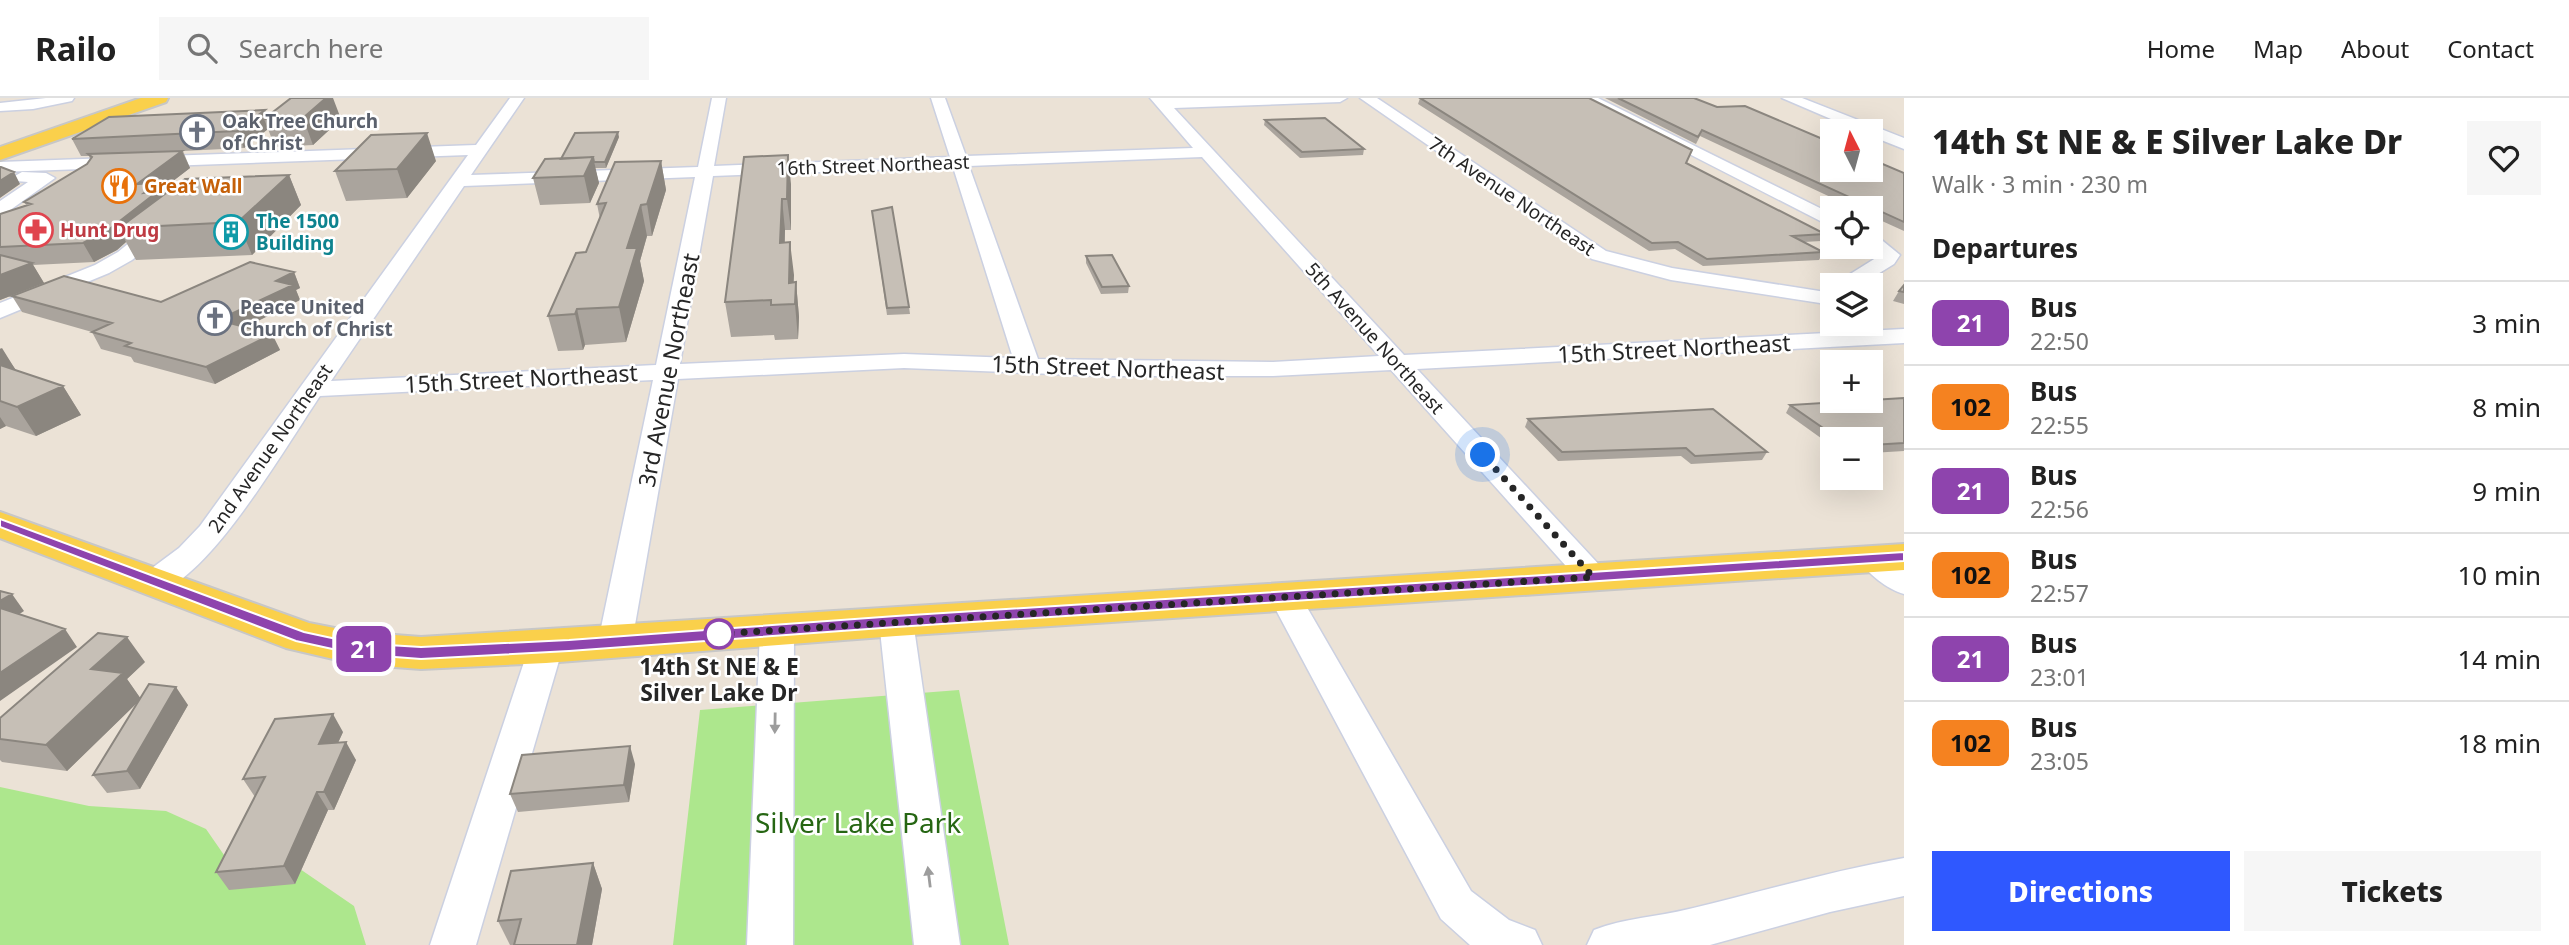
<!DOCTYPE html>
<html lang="en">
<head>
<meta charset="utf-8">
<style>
	:root { --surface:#fff; --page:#f6f6f6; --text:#222; --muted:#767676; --line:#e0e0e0; --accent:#2f58ff }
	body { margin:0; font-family:"Noto Sans",sans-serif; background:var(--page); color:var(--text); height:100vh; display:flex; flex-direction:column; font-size:26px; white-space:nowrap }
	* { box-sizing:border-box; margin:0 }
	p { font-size:23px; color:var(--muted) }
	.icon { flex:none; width:38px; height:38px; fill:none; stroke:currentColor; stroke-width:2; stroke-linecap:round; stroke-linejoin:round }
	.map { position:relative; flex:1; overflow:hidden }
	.drawer { display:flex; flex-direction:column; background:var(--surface); width:665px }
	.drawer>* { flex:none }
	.badge { padding:0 14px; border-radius:10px; font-size:24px; line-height:46px }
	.needle { width:46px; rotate:354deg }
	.tools { position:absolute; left:1820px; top:21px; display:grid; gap:14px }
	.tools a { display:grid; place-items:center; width:63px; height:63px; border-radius:0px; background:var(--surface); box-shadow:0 7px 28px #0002; font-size:35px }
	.you { position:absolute; width:35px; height:35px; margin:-18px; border:5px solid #fff; border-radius:50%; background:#1a73e8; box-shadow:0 0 0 10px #1a73e833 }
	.map>.badge { position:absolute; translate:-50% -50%; box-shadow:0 0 0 4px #fff }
	h2 { padding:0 28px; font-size:26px; line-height:63px }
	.round { display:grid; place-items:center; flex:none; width:74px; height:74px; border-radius:0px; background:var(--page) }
	.headline { display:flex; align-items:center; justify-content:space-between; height:119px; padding:0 28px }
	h1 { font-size:33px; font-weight:800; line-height:52px }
	.primary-button { display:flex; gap:14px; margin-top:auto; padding:14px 28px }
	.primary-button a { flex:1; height:80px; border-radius:0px; background:var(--accent); color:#fff; font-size:28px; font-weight:800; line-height:80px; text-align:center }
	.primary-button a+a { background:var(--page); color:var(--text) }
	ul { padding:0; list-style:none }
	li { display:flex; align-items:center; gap:21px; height:84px; padding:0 28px; border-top:2px solid var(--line) }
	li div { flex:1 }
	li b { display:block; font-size:26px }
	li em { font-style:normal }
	li .badge { min-width:77px; font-weight:700; text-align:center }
	header { display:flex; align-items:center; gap:42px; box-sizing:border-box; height:98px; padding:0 35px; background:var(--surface); border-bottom:2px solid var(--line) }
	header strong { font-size:33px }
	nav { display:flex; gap:38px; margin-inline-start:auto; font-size:24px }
	.search { width:490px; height:63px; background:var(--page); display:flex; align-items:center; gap:18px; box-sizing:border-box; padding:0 24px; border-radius:0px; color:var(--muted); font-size:26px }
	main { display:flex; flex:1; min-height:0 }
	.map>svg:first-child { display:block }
	.green { fill:#ade78d }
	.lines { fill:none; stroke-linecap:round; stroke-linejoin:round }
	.minor-casing { stroke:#cbd0e1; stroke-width:3 }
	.major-casing { stroke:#c7c7c7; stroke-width:4 }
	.minor { fill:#fff; fill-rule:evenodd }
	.major { fill:#fad04b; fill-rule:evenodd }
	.wall { fill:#aaa49d }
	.shaded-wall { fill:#8b867f }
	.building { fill:#c6bfb6; stroke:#8b867f; stroke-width:2 }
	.oneway { fill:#9d9d9d }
	.line { fill:#8e44ad; stroke:#fff; stroke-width:2 }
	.walk { stroke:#262626; stroke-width:7; stroke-dasharray:0 12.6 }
	.stop-dot { fill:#fff; stroke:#8e44ad; stroke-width:3.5 }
	.labels { text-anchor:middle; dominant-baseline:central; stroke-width:5; stroke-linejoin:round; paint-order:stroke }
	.far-worship-label { font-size:19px; font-weight:bold; fill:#5b616d; stroke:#fff; text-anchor:start }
	.far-street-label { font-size:19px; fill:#262626; stroke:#fff }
	.far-food-label { font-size:19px; font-weight:bold; fill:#c56008; stroke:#fff; text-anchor:start }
	.far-culture-label { font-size:19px; font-weight:bold; fill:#0d838f; stroke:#fff; text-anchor:start }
	.far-health-label { font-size:19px; font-weight:bold; fill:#be3a42; stroke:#fff; text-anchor:start }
	.street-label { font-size:23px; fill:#262626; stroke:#fff }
	.stop-label { font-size:23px; font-weight:bold; fill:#262626; stroke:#fff }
	.near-park-label { font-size:28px; fill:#266613; stroke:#fff }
</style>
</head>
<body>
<header>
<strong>Railo</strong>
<div class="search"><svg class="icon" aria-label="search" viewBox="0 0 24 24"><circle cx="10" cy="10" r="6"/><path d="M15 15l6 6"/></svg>Search here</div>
<nav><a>Home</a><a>Map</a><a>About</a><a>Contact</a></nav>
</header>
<main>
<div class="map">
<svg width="1904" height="847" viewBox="0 0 1904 847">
	<rect width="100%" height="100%" fill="#ebe2d6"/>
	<path class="green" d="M959,592l50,255h-336l27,-235z
		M0,689l89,19 77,5 40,18 27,39 67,1 54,37 12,39h-366z"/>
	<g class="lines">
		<g class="minor-casing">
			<path id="minor" d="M46,0h28l-2,3 -39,8 -33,2v-8z
				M510,0h14l-53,77 227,-8 14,-69h14l-12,68 236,-9 -19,-59h14l21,58 227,-8 -43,-50h197l-7,4 -166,6 230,247 500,-26v14l-487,26 187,201 5,7 -5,7 -11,3 -11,-3 -191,-214 -118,6h-171l-198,-8 -226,11 -46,263 -5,9 -12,3 -12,-3 -5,-9 55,-262 -333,16c-33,49 -104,171 -155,193 -8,3 -14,2 -21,-1l-5,-7 5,-7 35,-26 21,-22 268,-371 -468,17v-10l476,-17zM1202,59l177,199 -106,6 -235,-3 -69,-193zM953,69l60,191 -109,-4 -224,10 33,-188zM695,79l-39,188 -325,16 133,-195z
				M1360,0h17l229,153 66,17 160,25v15l-12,-5 -149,-23 -79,-21z
				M1580,0h18l234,116v13z
				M1782,0h20l102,40v11l-33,-13v-5h-12z
				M22,74l24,1 9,5 -49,35 -6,1v-13l28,-19 -12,-1 -3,-4z
				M163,121l9,6 -2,4 -38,31 -23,13 -109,45v-15l95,-38 23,-13 38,-31z
				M1871,137l7,2 22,18 -6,9 -34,21h-24l3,-4 40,-25 -13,-9h5z
				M1874,451l11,3 19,15v27c-17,-5 -36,-20 -46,-35l5,-7z
				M1285,488l11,3 5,8 170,294 38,29 26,10 7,15h-72l-29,-26 -172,-322 5,-8z
				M896,511l12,4 5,8 47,324h-46l-35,-324 5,-8z
				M777,520l12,4 5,8 -1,315h-46l13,-315 5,-8z
				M546,537l12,3 5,9 -87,298h-46l99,-298 5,-9z
				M1904,760v38l-74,16 -120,33h-123l7,-15c30,-12 63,-13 95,-21 71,-17 142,-38 215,-51z"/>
		</g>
		<g class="major-casing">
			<path id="major" d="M141,0h27l-2,4 -166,58v-13z
				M0,414l309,111 46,9 66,5 1483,-93v26l-1008,66 -350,27 -125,6 -66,-5 -69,-16 -286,-110z"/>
		</g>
		<use href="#minor" class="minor"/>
		<use href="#major" class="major"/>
	</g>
	<path class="wall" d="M1420,0l266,66 139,70 -4,7 -17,1 19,10 -4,8 -116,6 -28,-17 -26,2 -231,-147z
		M1605,0h89l23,9 187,66v58l-33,-15v-8h-17l-154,-72 -4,8z
		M267,19l74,2 -28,26 -38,2 -7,-18 -24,19 -61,3 7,17 -30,23 3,4 126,-20 12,30 -49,50 -116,5 -10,-18 -9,8 -23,12 -61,3 11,18 -44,17v-86l26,-9 -2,-3 63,-38 3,-5 -1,-3h-8l-9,-17z
		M1265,22l99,29 -1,6 -63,3 -36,-33z
		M619,39l-13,31h-11l4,15 -9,20 -50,2 -7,-27 28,-19z
		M436,63l-29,37 -61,3 -11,-30z
		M661,63l5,29 -14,46h-5l-7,25 4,20 -18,61 -41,3 -2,5 -25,1 -10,-35 38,-64 14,-33 -3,-15z
		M791,86v46h-6v13l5,-1 3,41 3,-1 3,35 -1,22 -23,1 -1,-5 -43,2 -6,-35z
		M872,113l37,96 1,7 -23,1z
		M1086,158l43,30 -1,7 -27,1 -15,-31z
		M294,174l6,16 -4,2 4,10 -55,27 27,7 8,16 -65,34 -81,-22 -3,-5 -30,-8 -9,-17 -70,-20 -10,-16 149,6z
		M1904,187v19l-11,-3 6,-10z
		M0,250l16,22 47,16 18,29 -45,21 -30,-10 -6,3z
		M1904,300v53l-33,2v-14h-39v7l-46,-33 4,-8z
		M1528,321l239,33 -5,8 -71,4 -10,-8 -123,5 -33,-34z
		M145,564l-18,17 13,19 48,7 -48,84 -33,4 -14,-18 45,-73 -71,69 -65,-9 -2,-2v-42z
		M343,634l-5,11 18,17 -22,50h-6l-33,74 -66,6 -13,-18 39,-75 -12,-18z
		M635,666l-6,38 -111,10 -8,-18z
		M593,765l9,26 -10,56h-82l-12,-24z"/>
	<path class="shaded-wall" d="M326,0h7l8,21 -28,26 -10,-27z
		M265,12l3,9h-4l4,10 -24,19 -7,-17z
		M618,34l1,5 -13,31 -1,-6z
		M427,35l9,28 -29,37 -10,-29z
		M182,53l8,17 -30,23 6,10 -47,27 7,14 -9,8 -23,12 -11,-19 54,-59z
		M788,57l3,29v46l-4,-31z
		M593,59l6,26 -9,20 -6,-27z
		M661,63l5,29 -14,46 -5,-32z
		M14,74l6,12 -20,14v-17z
		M289,77l12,30 -49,50 -14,-33z
		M782,101l3,31 -2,46 -3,-33z
		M641,107l6,31 -7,25 4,20 -18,61 -7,-35 8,-59z
		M790,144l4,33 -1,29 -4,-21z
		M32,165l12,20 -44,17v-25z
		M294,174l6,16 -4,2 4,10 -74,37 -8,-17 58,-39z
		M796,184l3,35 -1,22 -3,-35z
		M577,211l8,36 -2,5 -8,-36z
		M272,236l8,16 -65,34 -9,-17z
		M2,250l18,29 -20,8v-36z
		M63,288l18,29 -45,21 -19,-29z
		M0,319l6,9 -6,3z
		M12,496l12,17 -18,12 -6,-8v-14z
		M65,531l12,18 -77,54v-28z
		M127,539l18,25 -18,17 14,20 -74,72 -21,-26 45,-76z
		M176,589l12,18 -48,84 -13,-18z
		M333,616l10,18 -14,30 -10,-18z
		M346,644l10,18 -22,50 -10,-18z
		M630,648l5,18 -6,38 -5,-17z
		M317,694l11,18 -33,74 -11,-18z
		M593,765l9,26 -10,56h-15z"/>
	<path class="building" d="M291,0h35l-23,20 -39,1z
		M1420,0h169l103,52 -6,13 139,71 -33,2 31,16 -116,7 -29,-17 -26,1z
		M1618,0h76l23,9 28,-1 87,37v27h39v-11l33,14v49l-202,-92 -4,7z
		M265,12l-28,21 -165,8 37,-22z
		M1325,20l39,31 -62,3 -37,-32z
		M618,34l-13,30h-11l-1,-5 -32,2 14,-26z
		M427,35l-30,36 -62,2 36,-36z
		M182,53l-45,33 20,-1 -13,10 13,-1 -50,39 -24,12 -83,4v-33l31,-10 -7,-2 63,-38 5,-7 -4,-3z
		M788,57l-1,44h-5l-2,44 10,-1 -1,41 7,-1 -1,22 -24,1v-5l-46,2 19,-145z
		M593,59l-9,19 -51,2 12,-19z
		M661,63l-14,43 -6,1 -14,43h10l-18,59 -42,2 -2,5 -27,2 28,-63 10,-1 20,-49 -9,1 18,-42z
		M0,69h1l13,5 -14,9z
		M289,77l-51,47 -119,6 66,-49z
		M892,109l17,100 -22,1 -15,-97z
		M0,157l32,8 -32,12z
		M1112,157l17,31 -27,1 -16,-31z
		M250,164l44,10 -18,9 17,4 -75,35 54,14 -66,33 -81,-21 6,-3 -39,-11 20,-9 -100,-27 52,-20 97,26z
		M1904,187v7l-5,-1z
		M0,267l63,21 -46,21 -17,-6z
		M1904,300v45l-33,2v-6h-32l-49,-34z
		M1713,311l54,43 -72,4 -9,-8 -124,4 -34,-33z
		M0,493l12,3 -12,7z
		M0,510l65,21 -65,44z
		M98,535l29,4 -36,32 32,4 -77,72 -46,-6v-21z
		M149,586l27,3 -49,84 -34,4z
		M333,616l-14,30 27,-2 -22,50h-7l-33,74 -68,6 49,-95 -22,2 32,-60z
		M630,648l-6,39 -114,9 12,-39z
		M593,765l-16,82h-63l7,-26 -23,2 13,-50z"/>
	<defs><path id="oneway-solid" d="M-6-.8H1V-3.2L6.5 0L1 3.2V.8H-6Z" transform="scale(1.75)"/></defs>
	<g class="oneway">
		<use href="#oneway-solid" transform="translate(775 625) rotate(91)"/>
		<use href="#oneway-solid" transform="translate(929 779) rotate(-97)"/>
	</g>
	<path class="line" d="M0,421l304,113 51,11 66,4 148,-7 327,-24 1008,-64v9l-1008,66 -327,24 -148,8 -66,-5 -59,-13 -296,-114z"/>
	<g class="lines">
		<path class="walk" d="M719,536l874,-57 -110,-122"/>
	</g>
	<defs>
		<g id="church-ring" transform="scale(1.75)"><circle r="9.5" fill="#fff" stroke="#6b7280" stroke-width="1.5"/><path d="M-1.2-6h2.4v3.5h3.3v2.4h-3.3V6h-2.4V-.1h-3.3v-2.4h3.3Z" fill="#6b7280"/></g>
		<g id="restaurant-ring" transform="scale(1.75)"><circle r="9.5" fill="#fff" stroke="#e8710a" stroke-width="1.5"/><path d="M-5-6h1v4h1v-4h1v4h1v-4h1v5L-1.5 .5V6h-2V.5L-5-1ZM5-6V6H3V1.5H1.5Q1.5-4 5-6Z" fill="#e8710a"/></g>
		<g id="pharmacy-ring" transform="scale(1.75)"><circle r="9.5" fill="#fff" stroke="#e0444e" stroke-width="1.5"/><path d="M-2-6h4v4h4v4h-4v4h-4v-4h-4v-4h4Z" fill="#e0444e"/></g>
		<g id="building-ring" transform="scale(1.75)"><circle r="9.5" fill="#fff" stroke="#0f9aa8" stroke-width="1.5"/><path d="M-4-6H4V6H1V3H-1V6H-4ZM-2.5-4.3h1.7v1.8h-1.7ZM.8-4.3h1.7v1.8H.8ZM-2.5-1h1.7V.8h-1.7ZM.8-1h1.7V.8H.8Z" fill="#0f9aa8"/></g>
	</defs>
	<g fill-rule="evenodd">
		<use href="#church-ring" x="197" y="34"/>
		<use href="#restaurant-ring" x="119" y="88"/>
		<use href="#pharmacy-ring" x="36" y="132"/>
		<use href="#building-ring" x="231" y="134"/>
		<use href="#church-ring" x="215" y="220"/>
	</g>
	<circle class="stop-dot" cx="719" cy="536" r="14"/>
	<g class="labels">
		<g class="far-worship-label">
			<text x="222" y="23">Oak Tree Church<tspan x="222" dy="22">of Christ</tspan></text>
			<text x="240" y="209">Peace United<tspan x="240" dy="22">Church of Christ</tspan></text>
		</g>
		<g class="far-street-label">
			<text transform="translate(873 67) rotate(-2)">16th Street Northeast</text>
			<text transform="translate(1512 98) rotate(34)">7th Avenue Northeast</text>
			<text transform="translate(1375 240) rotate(48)">5th Avenue Northeast</text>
			<text transform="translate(270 350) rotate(-55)">2nd Avenue Northeast</text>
		</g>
		<g class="far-food-label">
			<text x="144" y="88">Great Wall</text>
		</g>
		<g class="far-culture-label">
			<text x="256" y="123">The 1500<tspan x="256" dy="22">Building</tspan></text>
		</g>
		<g class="far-health-label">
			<text x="60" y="132">Hunt Drug</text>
		</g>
		<g class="street-label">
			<text transform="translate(1674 250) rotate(-3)">15th Street Northeast</text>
			<text transform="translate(1108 269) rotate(2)">15th Street Northeast</text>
			<text transform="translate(668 272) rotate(-79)">3rd Avenue Northeast</text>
			<text transform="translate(521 280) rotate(-3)">15th Street Northeast</text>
		</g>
		<g class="stop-label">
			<text x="719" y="568">14th St NE &amp; E<tspan x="719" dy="26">Silver Lake Dr</tspan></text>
		</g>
		<g class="near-park-label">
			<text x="858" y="724">Silver Lake Park</text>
		</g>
	</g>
</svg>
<div class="tools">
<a><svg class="needle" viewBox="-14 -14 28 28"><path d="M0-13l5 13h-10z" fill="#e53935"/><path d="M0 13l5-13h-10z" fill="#767676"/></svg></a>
<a><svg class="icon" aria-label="locate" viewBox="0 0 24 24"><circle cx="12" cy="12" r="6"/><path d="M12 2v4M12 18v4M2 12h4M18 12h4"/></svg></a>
<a><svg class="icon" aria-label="layers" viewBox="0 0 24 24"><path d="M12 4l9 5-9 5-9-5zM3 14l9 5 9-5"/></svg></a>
<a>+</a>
<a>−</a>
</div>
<div class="you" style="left:1483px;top:357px"></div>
<b class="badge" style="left:364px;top:551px;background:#8e44ad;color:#fff">21</b>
</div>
<section class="drawer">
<div class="headline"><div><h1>14th St NE &amp; E Silver Lake Dr</h1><p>Walk · 3 min · 230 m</p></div><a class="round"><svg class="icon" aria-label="heart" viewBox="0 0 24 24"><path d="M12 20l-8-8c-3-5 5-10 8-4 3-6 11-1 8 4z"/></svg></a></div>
<h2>Departures</h2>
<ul>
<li><span class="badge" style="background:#8e44ad;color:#fff">21</span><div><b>Bus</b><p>22:50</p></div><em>3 min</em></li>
<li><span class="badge" style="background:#f58220;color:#111">102</span><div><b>Bus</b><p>22:55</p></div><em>8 min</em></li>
<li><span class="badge" style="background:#8e44ad;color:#fff">21</span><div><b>Bus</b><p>22:56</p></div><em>9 min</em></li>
<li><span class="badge" style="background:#f58220;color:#111">102</span><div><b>Bus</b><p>22:57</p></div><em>10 min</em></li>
<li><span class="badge" style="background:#8e44ad;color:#fff">21</span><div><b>Bus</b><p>23:01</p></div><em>14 min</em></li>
<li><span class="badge" style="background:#f58220;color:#111">102</span><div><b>Bus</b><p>23:05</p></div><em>18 min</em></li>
</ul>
<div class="primary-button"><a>Directions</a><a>Tickets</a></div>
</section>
</main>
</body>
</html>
